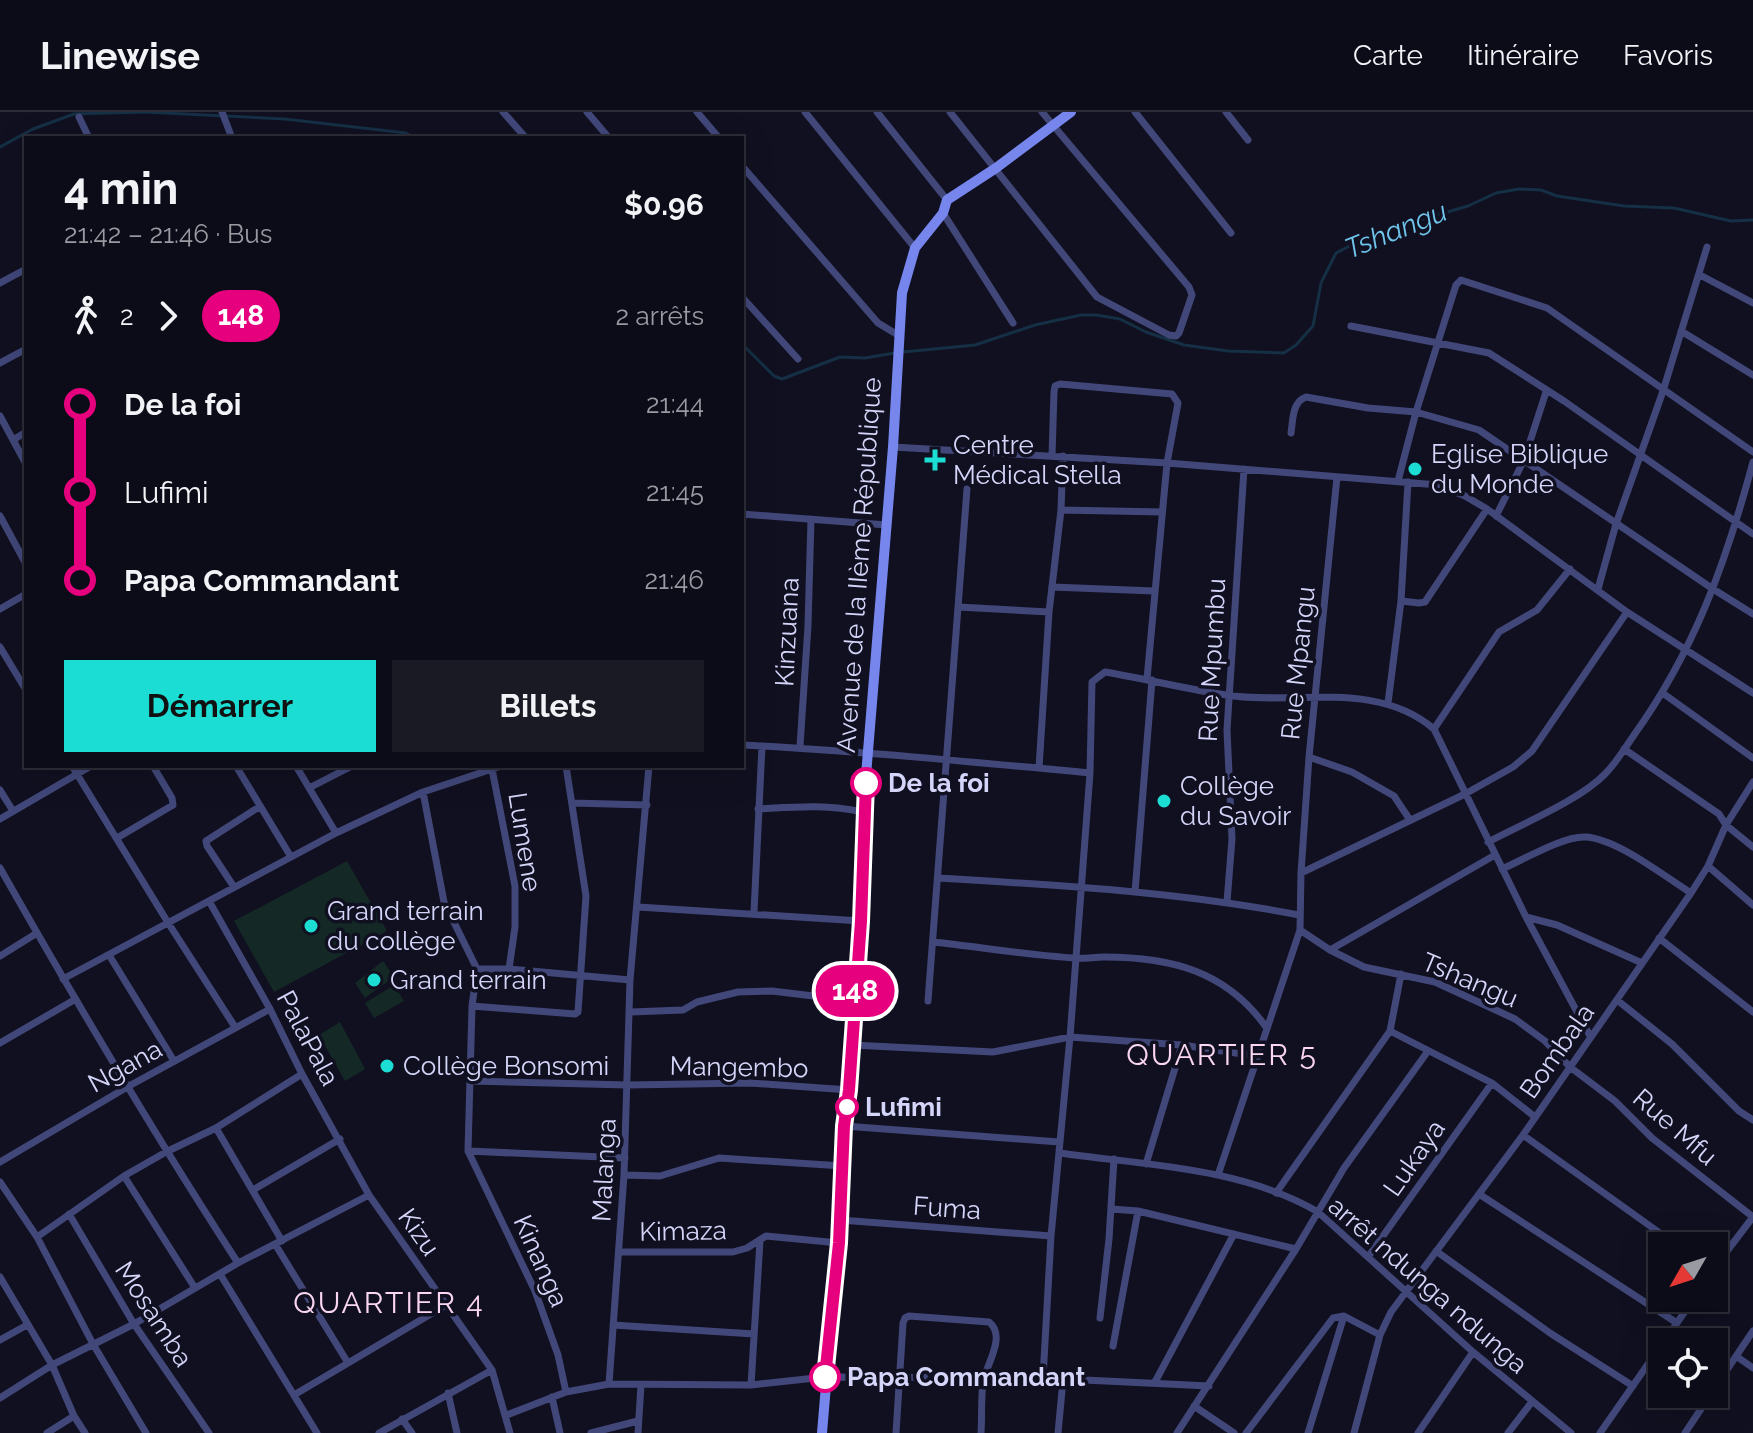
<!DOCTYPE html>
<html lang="fr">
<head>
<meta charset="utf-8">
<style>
	:root { --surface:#0c0c18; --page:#1a1a25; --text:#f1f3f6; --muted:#9a9ba2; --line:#2c2c37; --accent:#1cddd3 }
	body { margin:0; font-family:Raleway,sans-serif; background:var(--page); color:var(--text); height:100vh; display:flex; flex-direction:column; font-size:30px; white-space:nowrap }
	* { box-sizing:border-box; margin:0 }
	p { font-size:26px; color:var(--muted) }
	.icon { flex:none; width:44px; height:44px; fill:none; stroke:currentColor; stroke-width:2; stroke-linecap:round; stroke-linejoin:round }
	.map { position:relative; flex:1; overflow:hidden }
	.details { position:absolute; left:24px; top:24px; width:720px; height:632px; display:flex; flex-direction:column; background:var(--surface); border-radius:0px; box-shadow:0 8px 32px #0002,0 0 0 2px var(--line) }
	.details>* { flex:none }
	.badge { padding:0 16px; border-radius:26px; font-size:28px; line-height:52px }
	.needle { width:52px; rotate:231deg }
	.buttons { position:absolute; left:1648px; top:1120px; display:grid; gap:16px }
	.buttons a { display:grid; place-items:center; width:80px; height:80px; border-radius:0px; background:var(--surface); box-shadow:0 8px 32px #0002,0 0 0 2px var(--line); font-size:40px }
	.map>.badge { position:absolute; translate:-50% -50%; box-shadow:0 0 0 4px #fff }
	.legs { display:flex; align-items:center; gap:12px; height:88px; padding:0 40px; font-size:26px }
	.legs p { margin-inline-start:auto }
	.head { display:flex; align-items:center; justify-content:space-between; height:136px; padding:0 40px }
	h1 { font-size:44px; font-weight:700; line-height:60px }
	.cta { display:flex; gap:16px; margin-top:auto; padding:16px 40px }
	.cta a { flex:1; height:92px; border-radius:0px; background:var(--accent); color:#111; font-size:32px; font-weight:700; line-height:92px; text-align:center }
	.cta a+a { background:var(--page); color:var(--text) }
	ul { padding:0 40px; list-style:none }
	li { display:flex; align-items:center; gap:28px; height:88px; font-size:30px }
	li i { display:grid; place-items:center; width:12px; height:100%; margin:0 10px; background:currentColor }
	li i::after { content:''; width:20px; height:20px; margin:-10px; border:6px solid; border-radius:50%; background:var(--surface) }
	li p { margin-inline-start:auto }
	li:first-child i { background:linear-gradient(#0000 50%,currentColor 0) }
	li:last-child i { background:linear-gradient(currentColor 50%,#0000 0) }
	header { display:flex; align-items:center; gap:48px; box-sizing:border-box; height:112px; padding:0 40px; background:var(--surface); border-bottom:2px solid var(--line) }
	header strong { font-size:38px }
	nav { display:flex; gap:44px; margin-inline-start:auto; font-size:28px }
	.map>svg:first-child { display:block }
	.green { fill:#142925 }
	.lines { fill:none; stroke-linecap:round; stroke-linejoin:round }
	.stream { stroke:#152f44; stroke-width:3 }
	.street { stroke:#414779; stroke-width:7 }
	.secondary { stroke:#7786ed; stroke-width:10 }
	.line-1-casing { stroke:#fff; stroke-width:18 }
	.line-1 { stroke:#e6007e; stroke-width:12 }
	.poi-dot { fill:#1cddd3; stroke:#101020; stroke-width:3 }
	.stop-1-dot { fill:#fff; stroke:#e6007e; stroke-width:4 }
	.labels { text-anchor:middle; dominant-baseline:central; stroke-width:7; stroke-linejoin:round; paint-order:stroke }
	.poi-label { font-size:26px; fill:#d4d5f9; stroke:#101020; text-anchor:start }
	.street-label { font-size:26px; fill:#d4d5f9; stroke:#101020 }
	.stop-label { font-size:26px; font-weight:bold; fill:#d4d5f9; stroke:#101020; text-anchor:start }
	.water-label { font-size:28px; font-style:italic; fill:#6fc5ec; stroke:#101020 }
	.quarter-label { font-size:30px; letter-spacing:2px; fill:#fad6f2; stroke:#101020 }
</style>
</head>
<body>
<header>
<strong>Linewise</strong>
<nav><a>Carte</a><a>Itinéraire</a><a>Favoris</a></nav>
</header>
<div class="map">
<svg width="1753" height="1321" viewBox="0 0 1753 1321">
	<rect width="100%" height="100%" fill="#101020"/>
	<path class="green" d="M347,749l40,70 -113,61 -40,-71z
		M383,849l11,16 -29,21 -10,-15z
		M394,873l10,16 -30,17 -9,-15z
		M340,910l25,47 -20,12 -26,-46z"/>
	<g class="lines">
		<path class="stream" d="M0,35l33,-18 41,-15 70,-2 141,7 121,14 9,5
			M742,232l32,32 8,3 58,-22 25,1 30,-5
			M903,240l72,-7 60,-20 46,-10h15l24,4 26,13 38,13 44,6 56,2 12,-8 17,-19 8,-43 15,-30 25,-13h13l8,-9 86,-25 28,-13 23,-4 22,1 16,6 67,10 50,2 57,13 22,-1"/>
		<path class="street" d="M222,0l10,26
			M503,0l23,26
			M587,0l22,26
			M697,0l22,26
			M805,0l110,136
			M877,0l70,88
			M950,0l147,185 72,38 7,1 3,-3 13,-38 -3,-8 -147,-175
			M1135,0l96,121
			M1226,0l22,28
			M79,5l10,21
			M742,54l136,157 20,12
			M943,101l70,110
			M1700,163l53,28
			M0,171l26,-14
			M742,185l56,62
			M1351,214l138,27 75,48 189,133
			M1681,219l72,44
			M0,251l26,-14
			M0,304l26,48
			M1291,321c2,-13 1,-31 15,-36l62,11 48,4 63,18 234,159 40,25
			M13,328l13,-8
			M893,335l274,16 271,22 27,11 22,13 140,103 126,81
			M1052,344l2,-64 1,-6 5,-2 112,10 6,9 -11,60 -20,216
			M1398,369l18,-69 40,-127 5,-5 86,28 206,144
			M1061,398l101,2
			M742,402l145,11
			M0,404l26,48
			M1496,404l28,-56 22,-68
			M742,418l1,-16
			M1052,475l102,4
			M1598,477l18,-65 47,-133 44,-144
			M1401,489l18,2 6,-1 62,-93
			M958,495l91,5
			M0,497l26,-15
			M0,535l26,43
			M1664,582l89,64
			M1388,591l13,-102 7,-119
			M1434,617l65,-97 38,-22 33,-41
			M742,633c116,6 232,17 348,28
			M800,634l8,-120 3,-107
			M1624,637l95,65 7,11 27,22
			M1309,645l43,15 42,24 16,24
			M72,654l95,155 68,106
			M236,654l55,91
			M296,654l40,67
			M1039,656l10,-156 12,-102 2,-54
			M492,657l23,117v41l-6,42
			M309,676l43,-22
			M0,678l13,21
			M423,680l21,110 33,67
			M572,691l75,2
			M758,697c38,-2 67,-5 105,3
			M0,707l91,-53
			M117,726l56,-33 -1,-7 -19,-32
			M1488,730c34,-18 92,-42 117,-68 11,-11 20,-26 29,-39 61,-85 92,-173 119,-273
			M1708,754l45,39
			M0,756c76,134 154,266 238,395
			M1502,757c21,-9 61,-33 83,-32 31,1 79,39 106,56
			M1301,761l164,-79 48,-27 19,-16 95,-139
			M938,766c121,7 242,14 361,37
			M234,775l-27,-41 -1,-5 53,-34
			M1135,780l17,-212
			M209,789l61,108 32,65 67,121 123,175 18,63
			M1227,790l5,-63 -5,-109 17,-261
			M638,795l223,14
			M754,800l8,-166
			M1526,805l31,8 85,38
			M1300,818l30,20 34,17 71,15 80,37 30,22 25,26 45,34 37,37 101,79
			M1659,826l94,74
			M933,830c47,5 94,13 141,16 10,1 20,-1 30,-1 67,0 122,14 162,70
			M1330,838l165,-95
			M109,843l65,106
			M0,844l37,-23
			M477,857l-5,37 -4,145 67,140 23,64 8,37
			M477,857h32l121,11
			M63,867l273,-146 87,-41 78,-26
			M1617,888l55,44 67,67 14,9
			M928,889l39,-512
			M472,894l103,8 3,-2 8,-116 -20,-130
			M631,900l52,-2 14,-8 41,-10 34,-1 83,10
			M1390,919l102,52 43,34
			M0,931l74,-43
			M852,933l141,7 77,-15 112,8 74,11
			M472,969l156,4 122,-2 99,7
			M844,1014l215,16
			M216,1016l66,113
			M1523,1023l155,111
			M468,1039l157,7
			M1059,1041c86,12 182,14 259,59l155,140 98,81
			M0,1050l129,-76 141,-77
			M1146,1052l36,-119
			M624,1063l36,1 59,-18 124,8
			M1218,1063l82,-245 1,-57 8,-116 28,-280
			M124,1064l71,112
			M0,1070l37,55 56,107 53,89
			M253,1078l87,-51
			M1276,1081l114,-162 11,-57
			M1479,1082l198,129
			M1111,1097l27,2 158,38
			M69,1102l65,110 75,109
			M840,1108l211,16
			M37,1125l87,-61 42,-24 50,-24 86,-54
			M275,1132l73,119
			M1436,1139l114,82 83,53
			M620,1140h113l14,-4 19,-12 73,7
			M1368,1145l124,-174
			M1714,1156l39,-51
			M220,1162l97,159
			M0,1165l52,88 22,51 11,17
			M1100,1206l9,-79 5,-80
			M613,1213l141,9
			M0,1228l27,-15
			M1664,1230l30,-44
			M1113,1234l25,-135
			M1736,1244l17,12
			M1043,1266l8,-142 19,-199 20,-264 2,-91 13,-10c41,7 81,17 121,23 70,11 149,-16 208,34l92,188 64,119
			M1155,1270l79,-148
			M609,1272l15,-209 6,-195 19,-214
			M751,1273l9,-144
			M1714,1277l39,-58
			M448,1281l9,40
			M294,1283l152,-90
			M552,1285l8,36
			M0,1286l52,-33 82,-41 104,-61 131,-68
			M1194,1294l40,27
			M507,1303l59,-23 43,-8 142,1 74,-8 218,1 166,8
			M402,1307l10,14
			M47,1321l27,-17
			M379,1321l113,-63
			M591,1321l47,-12
			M638,1321l3,-48
			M896,1321l7,-110 2,-5 4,-2 80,6c18,14 -3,43 -6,60 -2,16 -1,34 -2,51
			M1058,1321l5,-53
			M1177,1321l119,-184 48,-81 84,-117
			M1246,1321l87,-115 11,-2 36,19
			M1308,1321l36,-117
			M1354,1321l26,-98 11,-23 132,-177 168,-242 17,-27 18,-41 27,-43
			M1418,1321l55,-81
			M1508,1321l23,-30
			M1600,1321l62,-89
			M1685,1321l26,-39"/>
		<path class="secondary" d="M822,1321l18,-213 4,-94 5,-36 12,-169 2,-109 30,-365 9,-154 13,-45 28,-35 4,-13 49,-32 75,-56"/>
	</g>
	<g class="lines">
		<g class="line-1-casing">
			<path id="line-1" d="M825,1265l14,-134 5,-117 5,-36 12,-169 5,-138"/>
		</g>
		<use href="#line-1" class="line-1"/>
	</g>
	<g class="poi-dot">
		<path d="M931 336h8v8h8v8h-8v8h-8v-8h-8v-8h8z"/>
		<circle cx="1415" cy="357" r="8"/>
		<circle cx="1164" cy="689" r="8"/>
		<circle cx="311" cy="814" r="8"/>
		<circle cx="374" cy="868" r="8"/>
		<circle cx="387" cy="954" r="8"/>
	</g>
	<g class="stop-1-dot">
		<circle cx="866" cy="671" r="14"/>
		<circle cx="847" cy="995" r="10"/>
		<circle cx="825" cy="1265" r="14"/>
	</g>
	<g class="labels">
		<g class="poi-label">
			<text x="953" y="333">Centre<tspan x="953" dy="30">Médical Stella</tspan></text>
			<text x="1431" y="342">Eglise Biblique<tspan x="1431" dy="30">du Monde</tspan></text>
			<text x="1180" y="674">Collège<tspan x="1180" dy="30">du Savoir</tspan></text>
			<text x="327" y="799">Grand terrain<tspan x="327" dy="30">du collège</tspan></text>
			<text x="390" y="868">Grand terrain</text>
			<text x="403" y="954">Collège Bonsomi</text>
		</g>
		<g class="street-label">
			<text transform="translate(859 453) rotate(-86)">Avenue de la IIème République</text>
			<text transform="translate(787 520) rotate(-87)">Kinzuana</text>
			<text transform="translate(1212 548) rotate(-87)">Rue Mpumbu</text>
			<text transform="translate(1298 551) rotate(-84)">Rue Mpangu</text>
			<text transform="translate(525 730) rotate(81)">Lumene</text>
			<text transform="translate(1470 868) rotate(23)">Tshangu</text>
			<text transform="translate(308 926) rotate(62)">PalaPala</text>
			<text transform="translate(1557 939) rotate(-55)">Bombala</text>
			<text transform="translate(125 954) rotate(-29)">Ngana</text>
			<text transform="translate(739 955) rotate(1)">Mangembo</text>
			<text transform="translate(1675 1015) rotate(41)">Rue Mfu</text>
			<text transform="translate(1414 1046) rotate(-55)">Lukaya</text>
			<text transform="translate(604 1058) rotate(-87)">Malanga</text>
			<text transform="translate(947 1096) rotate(4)">Fuma</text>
			<text transform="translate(683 1119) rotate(-1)">Kimaza</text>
			<text transform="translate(419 1120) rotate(55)">Kizu</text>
			<text transform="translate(541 1149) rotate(66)">Kinanga</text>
			<text transform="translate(1428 1173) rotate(41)">arrêt ndunga ndunga</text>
			<text transform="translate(154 1202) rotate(57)">Mosamba</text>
		</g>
		<g class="stop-label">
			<text x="888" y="671">De la foi</text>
			<text x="865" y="995">Lufimi</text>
			<text x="847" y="1265">Papa Commandant</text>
		</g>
		<g class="water-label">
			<text transform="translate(1396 118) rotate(-22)">Tshangu</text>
		</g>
		<g class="quarter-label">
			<text x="1222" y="942">QUARTIER 5</text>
			<text x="389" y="1190">QUARTIER 4</text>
		</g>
	</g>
</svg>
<div class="buttons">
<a><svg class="needle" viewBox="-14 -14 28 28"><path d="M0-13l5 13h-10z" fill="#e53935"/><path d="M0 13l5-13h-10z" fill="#9a9ba2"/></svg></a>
<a><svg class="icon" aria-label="locate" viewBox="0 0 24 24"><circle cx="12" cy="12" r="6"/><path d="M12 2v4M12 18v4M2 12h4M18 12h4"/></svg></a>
</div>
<b class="badge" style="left:855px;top:879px;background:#e6007e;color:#fff">148</b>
<section class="details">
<div class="head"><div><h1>4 min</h1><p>21:42 – 21:46 · Bus</p></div><b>$0.96</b></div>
<div class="legs"><svg class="icon" aria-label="walk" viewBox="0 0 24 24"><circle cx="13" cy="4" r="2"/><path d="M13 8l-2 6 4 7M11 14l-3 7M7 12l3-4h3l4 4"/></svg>2<svg class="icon" aria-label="forward" viewBox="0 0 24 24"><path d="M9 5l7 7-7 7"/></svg><b class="badge" style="background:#e6007e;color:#fff">148</b><p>2 arrêts</p></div>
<ul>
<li><i style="color:#e6007e"></i><b>De la foi</b><p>21:44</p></li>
<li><i style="color:#e6007e"></i><span>Lufimi</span><p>21:45</p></li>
<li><i style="color:#e6007e"></i><b>Papa Commandant</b><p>21:46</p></li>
</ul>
<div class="cta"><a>Démarrer</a><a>Billets</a></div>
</section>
</div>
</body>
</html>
